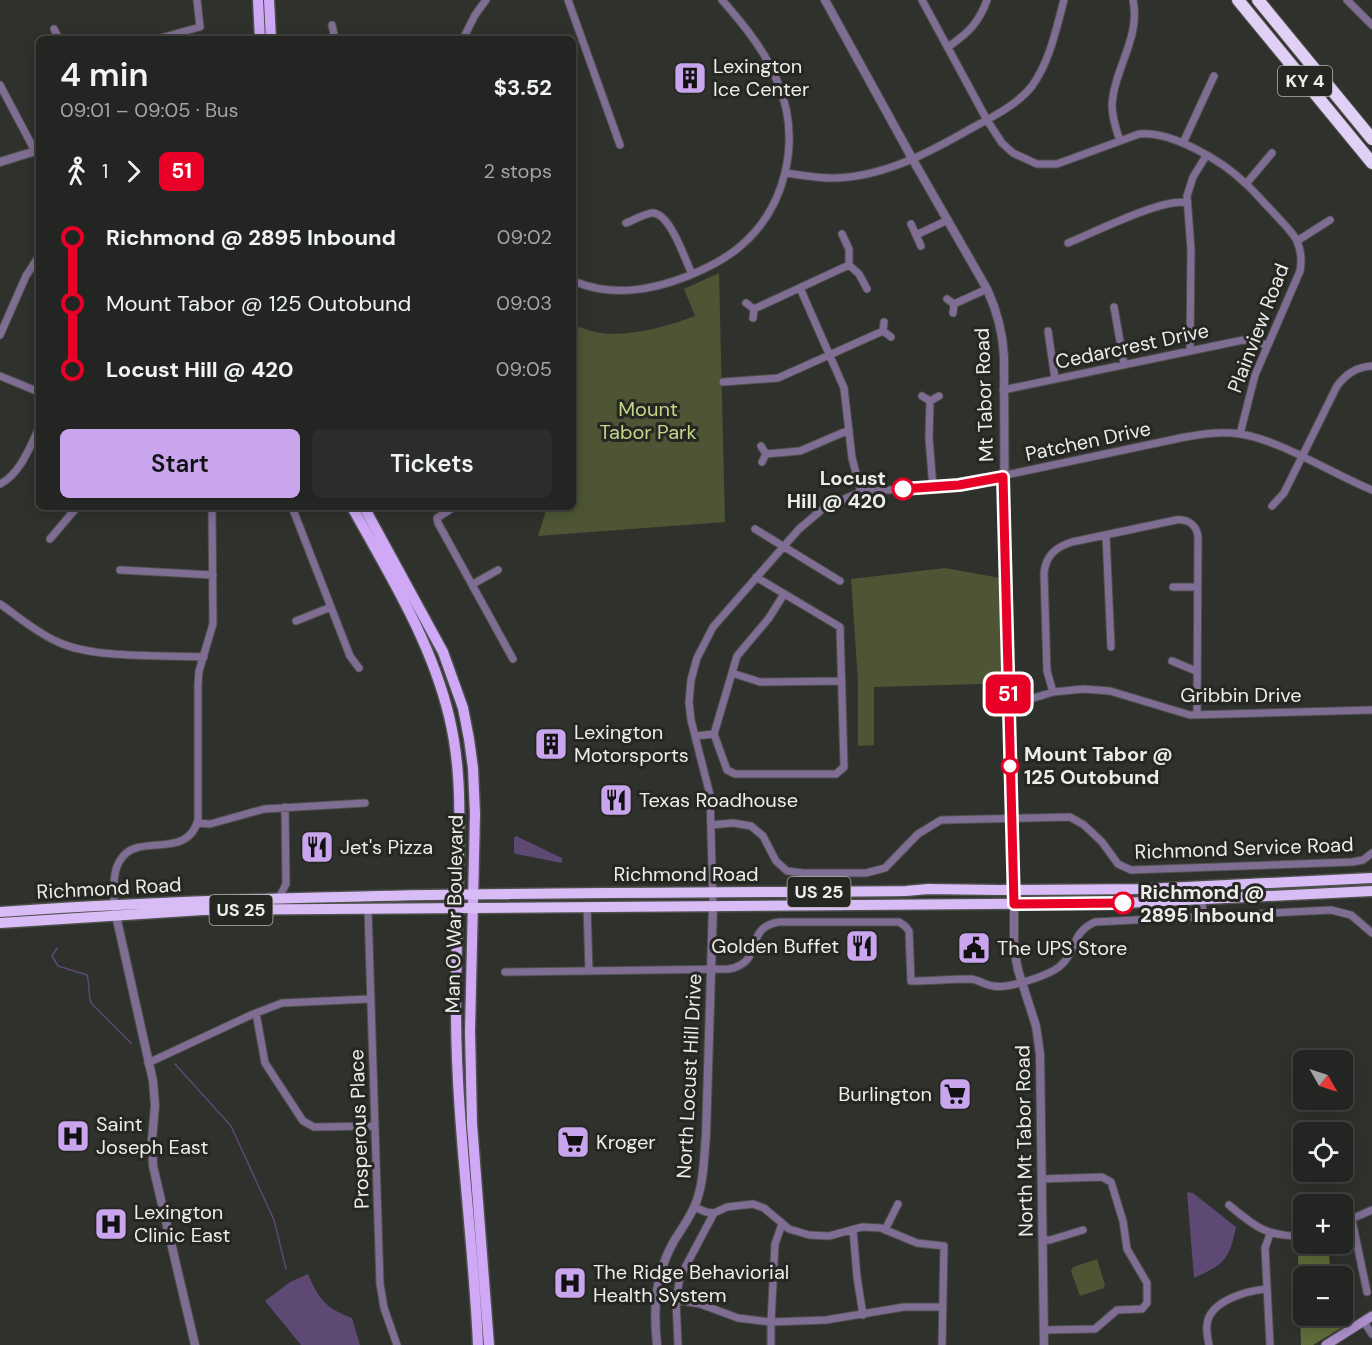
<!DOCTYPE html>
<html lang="en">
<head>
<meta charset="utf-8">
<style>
	:root { --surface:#232522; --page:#2b2d2a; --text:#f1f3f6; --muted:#a3a5a5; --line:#404240; --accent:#c9a5ee }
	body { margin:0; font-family:"DM Sans",sans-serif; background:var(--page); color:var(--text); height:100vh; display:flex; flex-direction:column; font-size:22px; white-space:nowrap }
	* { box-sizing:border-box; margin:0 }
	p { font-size:20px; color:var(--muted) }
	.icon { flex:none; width:33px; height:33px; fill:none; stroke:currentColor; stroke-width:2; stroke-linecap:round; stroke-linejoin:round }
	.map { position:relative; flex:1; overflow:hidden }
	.panel { position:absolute; left:36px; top:36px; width:540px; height:474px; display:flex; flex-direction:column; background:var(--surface); border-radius:9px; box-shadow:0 3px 15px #0003,0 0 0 2px var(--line) }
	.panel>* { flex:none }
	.badge { padding:0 12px; border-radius:9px; font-size:21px; line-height:39px }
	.needle { width:39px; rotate:129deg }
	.tools { position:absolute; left:1293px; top:1050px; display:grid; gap:12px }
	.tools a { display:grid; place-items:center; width:60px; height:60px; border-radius:9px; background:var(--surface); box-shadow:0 3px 15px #0003,0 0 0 2px var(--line); font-size:30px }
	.map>.badge { position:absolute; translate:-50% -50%; box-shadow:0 0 0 3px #fff }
	.legs { display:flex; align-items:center; gap:9px; height:66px; padding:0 24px; font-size:20px }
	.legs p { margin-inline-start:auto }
	.summary { display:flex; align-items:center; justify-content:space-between; height:102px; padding:0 24px }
	h1 { font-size:33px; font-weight:600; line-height:45px }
	.cta { display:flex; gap:12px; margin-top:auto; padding:12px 24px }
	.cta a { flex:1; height:69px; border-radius:9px; background:var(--accent); color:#111; font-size:24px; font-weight:600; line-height:69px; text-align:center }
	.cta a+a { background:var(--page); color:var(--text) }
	ul { padding:0 24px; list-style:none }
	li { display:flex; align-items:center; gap:21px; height:66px; font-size:22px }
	li i { display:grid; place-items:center; width:9px; height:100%; margin:0 8px; background:currentColor }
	li i::after { content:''; width:15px; height:15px; margin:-8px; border:4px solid; border-radius:50%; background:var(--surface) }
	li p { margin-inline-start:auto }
	li:first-child i { background:linear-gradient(#0000 50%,currentColor 0) }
	li:last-child i { background:linear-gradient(currentColor 50%,#0000 0) }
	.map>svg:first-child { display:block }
	.green { fill:#4d5535 }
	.forest { fill:#606c39 }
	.water { fill:#5e4874 }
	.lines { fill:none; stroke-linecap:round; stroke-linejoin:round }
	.stream { stroke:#5e4874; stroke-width:1.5 }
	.minor-casing { stroke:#4d4f4b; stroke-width:9 }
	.tertiary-casing { stroke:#4d4f4b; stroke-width:10 }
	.secondary-casing { stroke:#4d4f4b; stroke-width:11 }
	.primary-casing { stroke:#4d4f4b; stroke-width:13 }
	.trunk-casing { stroke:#4d4f4b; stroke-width:13 }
	.motorway-casing { stroke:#4d4f4b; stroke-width:14 }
	.minor { stroke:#7f6d93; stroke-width:7 }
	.tertiary { stroke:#7f6d93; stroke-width:8 }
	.secondary { stroke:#ac8fcb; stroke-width:9 }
	.primary { stroke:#cfa9f6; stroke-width:10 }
	.trunk { stroke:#d8bcf6; stroke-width:10 }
	.motorway { stroke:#e1d0f5; stroke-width:12 }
	.line-1-casing { stroke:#fff; stroke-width:14 }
	.line-1 { stroke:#e80027; stroke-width:9 }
	.stop-1-dot { fill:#fff; stroke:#e80027; stroke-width:3 }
	.labels { text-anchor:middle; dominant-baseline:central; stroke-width:6; stroke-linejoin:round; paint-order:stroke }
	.shield { fill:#262723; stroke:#b1b2ae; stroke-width:1.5 }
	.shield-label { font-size:18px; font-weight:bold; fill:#ecedea }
	.poi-label { font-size:20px; fill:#ecedea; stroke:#262723; text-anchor:start }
	.street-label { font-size:20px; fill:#ecedea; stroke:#262723 }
	.park-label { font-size:20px; fill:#c4d788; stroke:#262723 }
	.stop-label { font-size:20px; font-weight:bold; fill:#ecedea; stroke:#262723; text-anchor:start }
</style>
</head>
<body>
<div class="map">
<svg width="1372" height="1345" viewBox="0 0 1372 1345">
	<rect width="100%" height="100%" fill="#2f312d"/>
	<path class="green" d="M719,273l6,249 -187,14 9,-29h26v-182c9,3 19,7 28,8 29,4 67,-7 94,-17l-11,-27z
		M945,568l55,10 6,125 -2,4h-12l-9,-23 -109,3v58l-16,1v-65l-7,-102z
		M1097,1259l8,26 -1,3 -24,8 -9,-25 2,-4z"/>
	<path class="forest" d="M1329,1255l2,21h-27v40h33l4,12 -28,17h-12l-3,-89z"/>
	<path class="water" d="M516,836l46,22v5l-46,-9 -2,-1v-15z
		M1187,1192l6,1 43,34c-7,34 -12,37 -42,51z
		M308,1274c11,25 17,34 44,44l8,27h-59l-36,-44 25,-19z"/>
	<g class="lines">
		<path class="stream" d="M57,948l-5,8 6,10 29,9c3,10 1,18 4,28l40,40
			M175,1064l56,62 43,94 12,49"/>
		<g class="minor-casing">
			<path id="minor" d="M568,0l52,145
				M922,0l65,120 15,23 11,10 24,11h20l82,-30c32,-4 85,28 107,50 9,8 17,18 26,27 8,9 18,18 24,28 5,10 6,21 4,32l-45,104 -15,59
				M1347,0l25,25
				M332,25l3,14
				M54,29l5,10
				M157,39l43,-12 -3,-27
				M463,39l12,-24 11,-15
				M948,47c19,-13 31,-24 39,-47
				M0,85l35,66
				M1120,141c-4,-12 -8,-23 -8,-36 2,-36 29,-68 21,-105
				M1183,143l31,-67
				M785,173c17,2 34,6 51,5 50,-2 94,-26 136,-50 22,-12 45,-23 60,-42 18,-25 24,-57 32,-86
				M1246,184l26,-31
				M626,223c8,-3 18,-9 26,-10 18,-1 33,47 40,61
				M911,224l10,22
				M842,234l7,15v16l10,9 8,15
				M916,235l32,-15
				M1297,241l33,-21
				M1068,243c25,-10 96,-46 119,-40
				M573,281c39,16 77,10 115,-5 17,-7 34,-15 49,-27 49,-39 65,-108 41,-166 -12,-31 -34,-58 -56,-83
				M800,288l44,100 8,70 9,34
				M947,299l7,5 -1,9
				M746,303l8,6 -1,9
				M954,304l33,-15
				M1114,307l10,57
				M754,309l95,-44
				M884,322l-1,9 8,6
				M1048,331l7,48
				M0,335l26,-59 13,-20
				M1190,350l1,-100 -4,-54 6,-19 13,-21
				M0,376l39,16
				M723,382l55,-4 105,-47
				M1003,390l240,-50 14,1 10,5
				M922,396l8,5 9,-5
				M930,401l-1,37 4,50
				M761,446l5,8 -4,8
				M766,454l34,-3 49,-21
				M0,484c20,-10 30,-37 39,-56
				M1272,506l12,-13 53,-107c9,-12 19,-19 35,-20
				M292,507l58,149 9,12
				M454,507l-17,11 1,5 75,136
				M755,529l85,52
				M1106,535l5,112
				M50,539l27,-32
				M120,570l93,5
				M756,577l84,50 4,140 -8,7h-101l-8,-4 -13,-36 23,-78 32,-38 15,-24
				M473,584l25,-14
				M1173,587h24
				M0,604c19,13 37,29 58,38 36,17 105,13 146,15
				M296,621l35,-14
				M1172,661l24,10
				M732,673l28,9 82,-1
				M1053,692l-6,-21 -3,-98c2,-18 12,-26 28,-31l104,-22c11,-1 20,4 22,16l-1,179
				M1008,706l45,-14 30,-3 27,2 80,24 182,-5
				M695,736l19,-2
				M197,823l13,1 54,-15 101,-6
				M711,825l22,-2 18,3 12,10 13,25 11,10 16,2h63l19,-5 33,-34 23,-14 129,-3 14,8 18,17 16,22 13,6 221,-8 11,-2 9,-7
				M277,897l3,-1 6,-12 -1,-77
				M1202,900l1,17
				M114,904c0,-14 -2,-33 7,-45 17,-27 66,2 77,-39v-134l1,-15 14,-47 -1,-117
				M713,906l-3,-111 -19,-75 -2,-18 2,-22 6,-22 16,-31 86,-98 26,-22 36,-15 98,-7 226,-48c18,-3 37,-6 55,-3 41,6 92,40 132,56
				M587,907l2,64
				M368,910l12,374 4,24 13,37
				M505,972l224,-3c37,-7 13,-41 50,-47h120l6,4 4,5 2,50c20,0 40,-2 60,-2 8,1 14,6 22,7 15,3 54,-10 66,-19 18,-14 11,-34 36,-45l236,-12 20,5 21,18
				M256,1013l9,50 38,58 11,6 61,-1
				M148,1063l103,-48 31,-12 87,-4
				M1042,1179l60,-2 9,5 12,39 4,28 20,34v20l-5,6 -25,1 -22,19 -51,1
				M1229,1205c26,22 38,32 75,31
				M694,1207l12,5 8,1 13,-6 26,-3 11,4 25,21 20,6 20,1 33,-9 19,1 36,15 27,3 -2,99
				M1352,1220l15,72
				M1342,1223l30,-13
				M853,1230l4,47 6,38
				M885,1230l13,-26
				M1043,1240h7l33,-10
				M655,1296l45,8 38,14 33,4 4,-78 7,-20
				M1364,1322l8,12
				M678,1345l-2,-45 4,-23 34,-64
				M771,1345v-23l55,-2 78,-13h39
				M1209,1345c-1,-6 -3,-13 -2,-20 2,-24 39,-34 59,-36
				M1270,1345l-5,-97 5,-14"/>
		</g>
		<g class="tertiary-casing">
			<path id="tertiary" d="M825,0l88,160 74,129c10,22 16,44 17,68l1,245 9,288v59l4,21 18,56 4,28 4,291
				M0,162l39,-12
				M115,911l38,170 2,24 -3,35 1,26 42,179
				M657,1345c-4,-38 -2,-70 17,-104 8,-13 18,-26 23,-41 7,-21 7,-43 9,-65l7,-229"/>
		</g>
		<g class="secondary-casing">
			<path id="secondary" d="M1326,1345l46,-29"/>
		</g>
		<g class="primary-casing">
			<path id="primary" d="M258,0l2,39
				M269,0l2,39
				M352,507c37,67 79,134 97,209 11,45 11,89 10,135 -1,53 -3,106 -3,159 0,112 17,223 22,335
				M364,507l79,145 20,56 6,31 4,29 2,46 -5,217 2,93 17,221"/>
		</g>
		<g class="trunk-casing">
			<path id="trunk" d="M0,912c302,-21 603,-18 906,-21l22,-2 71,1 147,-1 226,-11
				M0,923l203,-13 920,-7 249,-12"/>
		</g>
		<g class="motorway-casing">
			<path id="motorway" d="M1238,0l134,163
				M1258,0l114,139"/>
		</g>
		<use href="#minor" class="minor"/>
		<use href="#tertiary" class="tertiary"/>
		<use href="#secondary" class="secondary"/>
		<use href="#primary" class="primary"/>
		<use href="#trunk" class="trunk"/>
		<use href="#motorway" class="motorway"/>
	</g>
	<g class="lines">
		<g class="line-1-casing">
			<path id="line-1" d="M903,489l56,-4 44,-8 11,427 109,-1"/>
		</g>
		<use href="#line-1" class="line-1"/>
	</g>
	<defs>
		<g id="building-square" transform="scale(1.725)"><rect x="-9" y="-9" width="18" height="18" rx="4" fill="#c9a5ee" stroke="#262723"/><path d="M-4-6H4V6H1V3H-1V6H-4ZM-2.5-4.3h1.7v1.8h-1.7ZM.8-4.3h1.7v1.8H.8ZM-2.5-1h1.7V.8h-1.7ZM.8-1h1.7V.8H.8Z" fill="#111"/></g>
		<g id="restaurant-square" transform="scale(1.725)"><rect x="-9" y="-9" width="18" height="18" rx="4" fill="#c9a5ee" stroke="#262723"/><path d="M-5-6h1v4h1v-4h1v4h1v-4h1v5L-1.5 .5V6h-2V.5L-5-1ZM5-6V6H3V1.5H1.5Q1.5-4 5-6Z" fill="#111"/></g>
		<g id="civic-square" transform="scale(1.725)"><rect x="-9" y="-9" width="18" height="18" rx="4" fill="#c9a5ee" stroke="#262723"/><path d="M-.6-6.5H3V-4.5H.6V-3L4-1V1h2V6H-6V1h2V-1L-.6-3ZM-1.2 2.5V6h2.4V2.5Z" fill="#111"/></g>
		<g id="supermarket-square" transform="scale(1.725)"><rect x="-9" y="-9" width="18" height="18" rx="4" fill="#c9a5ee" stroke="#262723"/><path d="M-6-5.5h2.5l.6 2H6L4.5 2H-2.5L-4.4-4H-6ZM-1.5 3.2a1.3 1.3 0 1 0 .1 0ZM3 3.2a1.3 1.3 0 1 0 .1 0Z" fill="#111"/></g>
		<g id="hospital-square" transform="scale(1.725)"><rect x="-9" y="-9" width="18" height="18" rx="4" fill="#c9a5ee" stroke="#262723"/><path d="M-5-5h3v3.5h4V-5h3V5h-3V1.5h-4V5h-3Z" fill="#111"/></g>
	</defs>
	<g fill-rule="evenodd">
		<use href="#building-square" x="690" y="78"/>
		<use href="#building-square" x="551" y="744"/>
		<use href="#restaurant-square" x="616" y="800"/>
		<use href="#restaurant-square" x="317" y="847"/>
		<use href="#restaurant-square" x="862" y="946"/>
		<use href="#civic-square" x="974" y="948"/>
		<use href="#supermarket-square" x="955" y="1094"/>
		<use href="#hospital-square" x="73" y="1136"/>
		<use href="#supermarket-square" x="573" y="1142"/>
		<use href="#hospital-square" x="111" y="1224"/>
		<use href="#hospital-square" x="570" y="1283"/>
	</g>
	<g class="stop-1-dot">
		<circle cx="903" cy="489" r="10"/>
		<circle cx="1010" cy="766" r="8"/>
		<circle cx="1123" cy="903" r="10"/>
	</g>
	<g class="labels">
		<g class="shield">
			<rect x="1278" y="66" width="54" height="30" rx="4.5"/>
			<rect x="787.5" y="877" width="63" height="30" rx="4.5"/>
			<rect x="209.5" y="895" width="63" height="30" rx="4.5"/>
		</g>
		<g class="shield-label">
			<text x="1305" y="81">KY 4</text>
			<text x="819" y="892">US 25</text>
			<text x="241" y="910">US 25</text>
		</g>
		<g class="poi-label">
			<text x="713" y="66">Lexington<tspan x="713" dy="23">Ice Center</tspan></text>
			<text x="574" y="732">Lexington<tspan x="574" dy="23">Motorsports</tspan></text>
			<text x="639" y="800">Texas Roadhouse</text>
			<text x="340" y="847">Jet's Pizza</text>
			<text x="839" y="946" text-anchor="end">Golden Buffet</text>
			<text x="997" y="948">The UPS Store</text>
			<text x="932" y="1094" text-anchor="end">Burlington</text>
			<text x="96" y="1124">Saint<tspan x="96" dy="23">Joseph East</tspan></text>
			<text x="596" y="1142">Kroger</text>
			<text x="134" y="1212">Lexington<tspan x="134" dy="23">Clinic East</tspan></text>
			<text x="593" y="1272">The Ridge Behaviorial<tspan x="593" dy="23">Health System</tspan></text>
		</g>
		<g class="street-label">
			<text transform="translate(1258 328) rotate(-69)">Plainview Road</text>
			<text transform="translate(1132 346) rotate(-12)">Cedarcrest Drive</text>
			<text transform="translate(984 395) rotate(-92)">Mt Tabor Road</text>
			<text transform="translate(1088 441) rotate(-12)">Patchen Drive</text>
			<text x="1241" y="695">Gribbin Drive</text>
			<text transform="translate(1244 848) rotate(-2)">Richmond Service Road</text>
			<text x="686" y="874">Richmond Road</text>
			<text transform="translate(109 888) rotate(-3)">Richmond Road</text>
			<text transform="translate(454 914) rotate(-89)">Man O War Boulevard</text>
			<text transform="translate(689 1076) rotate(-87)">North Locust Hill Drive</text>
			<text transform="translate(359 1129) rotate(-92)">Prosperous Place</text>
			<text transform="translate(1024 1141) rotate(-91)">North Mt Tabor Road</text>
		</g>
		<g class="park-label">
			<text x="648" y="409">Mount<tspan x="648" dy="23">Tabor Park</tspan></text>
		</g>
		<g class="stop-label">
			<text x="886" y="478" text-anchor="end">Locust<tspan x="886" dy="23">Hill @ 420</tspan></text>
			<text x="1024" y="754">Mount Tabor @<tspan x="1024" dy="23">125 Outobund</tspan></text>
			<text x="1140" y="892">Richmond @<tspan x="1140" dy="23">2895 Inbound</tspan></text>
		</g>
	</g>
</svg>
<div class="tools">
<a><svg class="needle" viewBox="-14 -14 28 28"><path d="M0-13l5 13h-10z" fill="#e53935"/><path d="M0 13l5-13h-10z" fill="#a3a5a5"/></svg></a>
<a><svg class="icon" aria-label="locate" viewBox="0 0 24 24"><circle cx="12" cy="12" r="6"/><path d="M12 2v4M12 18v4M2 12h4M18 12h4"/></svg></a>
<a>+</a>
<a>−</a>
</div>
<b class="badge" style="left:1008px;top:694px;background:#e80027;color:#fff">51</b>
<section class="panel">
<div class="summary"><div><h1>4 min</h1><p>09:01 – 09:05 · Bus</p></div><b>$3.52</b></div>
<div class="legs"><svg class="icon" aria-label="walk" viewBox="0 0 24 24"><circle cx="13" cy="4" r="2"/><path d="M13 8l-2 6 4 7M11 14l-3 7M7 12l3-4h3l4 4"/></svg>1<svg class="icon" aria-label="forward" viewBox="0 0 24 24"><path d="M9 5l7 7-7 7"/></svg><b class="badge" style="background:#e80027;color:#fff">51</b><p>2 stops</p></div>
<ul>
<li><i style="color:#e80027"></i><b>Richmond @ 2895 Inbound</b><p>09:02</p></li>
<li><i style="color:#e80027"></i><span>Mount Tabor @ 125 Outobund</span><p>09:03</p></li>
<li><i style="color:#e80027"></i><b>Locust Hill @ 420</b><p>09:05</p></li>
</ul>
<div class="cta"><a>Start</a><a>Tickets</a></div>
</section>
</div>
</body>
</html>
